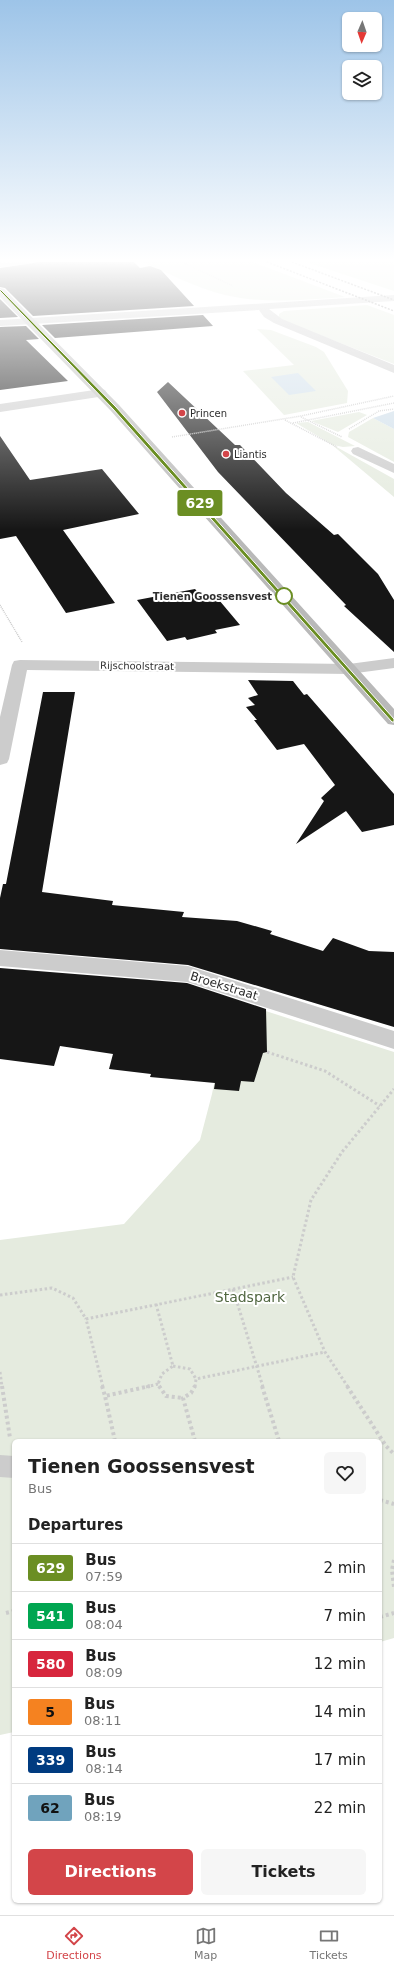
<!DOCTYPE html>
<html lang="en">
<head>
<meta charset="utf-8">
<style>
	:root { --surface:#fff; --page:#f6f6f6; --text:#222; --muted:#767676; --line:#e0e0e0; --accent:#d34549 }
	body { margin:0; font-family:"DejaVu Sans",sans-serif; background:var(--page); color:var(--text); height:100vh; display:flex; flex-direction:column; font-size:15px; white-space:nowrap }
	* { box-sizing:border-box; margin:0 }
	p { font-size:13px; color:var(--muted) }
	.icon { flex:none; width:22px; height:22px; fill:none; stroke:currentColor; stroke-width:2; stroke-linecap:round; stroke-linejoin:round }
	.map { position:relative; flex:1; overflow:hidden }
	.panel { position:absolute; left:12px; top:1439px; width:370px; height:464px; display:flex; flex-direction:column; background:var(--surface); border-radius:6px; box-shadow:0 1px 3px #0004 }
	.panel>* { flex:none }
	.badge { padding:0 8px; border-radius:3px; font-size:14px; line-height:26px }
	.needle { width:26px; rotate:182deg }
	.buttons { position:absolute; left:342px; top:12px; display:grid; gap:8px }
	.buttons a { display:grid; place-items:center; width:40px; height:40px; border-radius:6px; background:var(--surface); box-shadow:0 1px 3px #0004; font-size:20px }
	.map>.badge { position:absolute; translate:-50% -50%; box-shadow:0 0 0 2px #fff }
	h2 { padding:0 16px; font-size:15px; line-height:36px }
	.round { display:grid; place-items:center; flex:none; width:42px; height:42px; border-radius:6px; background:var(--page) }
	.headline { display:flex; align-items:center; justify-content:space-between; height:68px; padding:0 16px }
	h1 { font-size:19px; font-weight:800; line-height:30px }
	.primary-button { display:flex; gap:8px; margin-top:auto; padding:8px 16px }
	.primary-button a { flex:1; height:46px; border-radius:6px; background:var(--accent); color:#fff; font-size:16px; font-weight:800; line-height:46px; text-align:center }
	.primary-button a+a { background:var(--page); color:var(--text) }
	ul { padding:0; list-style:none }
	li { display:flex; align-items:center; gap:12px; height:48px; padding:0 16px; border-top:1px solid var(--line) }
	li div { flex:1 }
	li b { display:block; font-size:15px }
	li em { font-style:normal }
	li .badge { min-width:44px; font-weight:700; text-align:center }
	.tabs { display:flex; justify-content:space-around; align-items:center; height:56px; border-top:1px solid var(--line); background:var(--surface); font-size:11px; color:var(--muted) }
	.tabs a { display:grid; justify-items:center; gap:2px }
	.tabs .selected { color:var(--accent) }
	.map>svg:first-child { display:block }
	.green { fill:#e5ebdf }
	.water { fill:#cddde9 }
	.building { fill:#161616 }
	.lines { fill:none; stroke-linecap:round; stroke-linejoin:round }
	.path-far2 { stroke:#ccc; stroke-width:1.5; stroke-dasharray:1 1; stroke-linecap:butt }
	.path-far1 { stroke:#ccc; stroke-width:3; stroke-dasharray:2.5 2.5; stroke-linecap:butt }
	.path { stroke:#ccc; stroke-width:4; stroke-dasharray:3 3; stroke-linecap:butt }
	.lane { fill:#ccc; fill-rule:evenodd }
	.street { fill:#ccc; fill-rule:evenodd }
	.secondary { fill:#b9b9b9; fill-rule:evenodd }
	.rail { stroke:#848484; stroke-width:1.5; stroke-dasharray:2 1.5; stroke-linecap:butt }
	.line { fill:#6b8e23; stroke:#fff }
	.poi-dot { fill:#d34549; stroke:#fff; stroke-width:1.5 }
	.stop-dot { fill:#fff; stroke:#6b8e23; stroke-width:2 }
	.labels { text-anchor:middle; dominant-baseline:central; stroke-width:4; stroke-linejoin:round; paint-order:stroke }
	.far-poi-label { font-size:10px; fill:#2f2f2f; stroke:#fff; text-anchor:start }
	.far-stop-label { font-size:10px; font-weight:bold; fill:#2f2f2f; stroke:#fff; text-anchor:end }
	.far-street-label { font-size:10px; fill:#2f2f2f; stroke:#fff }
	.street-label { font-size:12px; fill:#2f2f2f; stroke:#fff }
	.near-park-label { font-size:14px; fill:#516741; stroke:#fff }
</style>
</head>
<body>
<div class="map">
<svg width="394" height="1915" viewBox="0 0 394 1915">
	<rect width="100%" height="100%" fill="#fff"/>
	<path class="green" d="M142,262h111l92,35c-39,3 -82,7 -120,-2 -27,-6 -56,-22 -83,-33z
		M306,262h88v29z
		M367,305l27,10v49l-110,-43 -5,-3v-4l5,-3z
		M257,329l14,1 45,17 8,5 24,39 -1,12 -63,12 -41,-44 51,-6z
		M359,412l8,3 -29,17 -27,-11z
		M373,418l21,11v33l-46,-25 1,-5z
		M308,422l47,24 -12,1 -10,-2 61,34v18l-63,-53 -35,-21z
		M231,1000l163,52v586l-14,4v-201h-366v291l-14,3v-495l124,-16 76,-84 12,-46z"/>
	<path class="water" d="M298,373l18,18 -27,4 -18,-18z
		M394,411v18l-21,-11z"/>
	<path class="building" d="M40,262h94l6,6 10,-2 11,4 33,36 -161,10 -28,-28 -5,-1v-19z
		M0,299l18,18 -18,1z
		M203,315l10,11 -158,12 -13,-13z
		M26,326l13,13 -13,1 42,41 -68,9v-63z
		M168,382l67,63h5l46,48 48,42 4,-1 40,40 16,26v52l-50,-46 2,-1 -128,-133 -61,-80z
		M0,436l30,44 72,-11 37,45 -76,16 52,73 -49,10 -50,-77 -16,3z
		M195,589l12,13 12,-2 21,25 -25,5 2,3 -30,7 -2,-3 -18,4 -30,-41z
		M248,680l45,1 11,14 3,-1 87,100v31l-32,7 -16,-21 -50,33 28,-43 -3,-3 14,-13 -31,-41 -27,6 -23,-30h3l-11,-13 9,-2 -7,-7 10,-3z
		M43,692h32l-33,200 71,9 -1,4 72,7 -2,5 55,4 35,10 -2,3 53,17 10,-13 36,13 25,1v75l-206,-62 -188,-16v-51l3,-14h3z
		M0,968l187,15 79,26 1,43 -4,1 -9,29 -13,-1 -2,10 -25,-2 1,-6 -65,-6 1,-3 -42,-5 4,-15 -53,-8 -6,20 -54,-7z"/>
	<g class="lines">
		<path class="path-far2" d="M182,262l51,24
			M301,417l41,20
			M285,420l52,27
			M293,423l101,-20
			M349,429l30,-18 15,-2
			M172,437l129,-21 93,-20
			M0,605l22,37"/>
		<path class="path-far1" d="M267,1052l58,19 55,35
			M233,1289l30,98
			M0,1295l52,-7 21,10 13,21
			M156,1304l17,62 -11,8 -4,10
			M173,1366l17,3 6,10
			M0,1372l2,15
			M103,1387l-17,-68 207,-42
			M146,1387l12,-3 2,3
			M195,1387l1,-8 129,-27
			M348,1387l-23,-35 -32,-75 18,-77 31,-48 52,-63"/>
		<path class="path" d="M2,1386l8,52
			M102,1386l3,10
			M159,1386l7,10 17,2
			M262,1386l17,55
			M347,1386l39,60 8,8
			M115,1441l-10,-45 45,-10
			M195,1441l-12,-43 8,-5 4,-7
			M380,1500l14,4
			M394,1560l-2,10 2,17
			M6,1613l8,-2
			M380,1617l14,-4"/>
		<path class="lane" d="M30,262l-3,2 -27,3v-4z
			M0,1455l14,1v22l-14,-1z"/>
		<path class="street" d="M394,295v6l-125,8 13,10 112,46v8l-120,-50 -10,-6 -5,-7 -259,16v-6z
			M101,389l4,1 2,3 -2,3 -105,16v-8z
			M358,447l36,17v9l-41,-19 -2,-3 2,-3z
			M394,658v10l-45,6 -322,-4 -18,89 -2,4 -7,2v-48l12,-52 2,-4 6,-1 329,4z
			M0,950l188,16 206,65v18l-207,-67 -187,-16z"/>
		<path class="secondary" d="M0,288l4,1 115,116 275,304v16l-6,-1 -277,-313 -111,-114z"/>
		<path class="rail" d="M267,262l127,49
			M292,262l102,38"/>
	</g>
	<linearGradient id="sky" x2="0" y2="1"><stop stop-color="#9dc4e8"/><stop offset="0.49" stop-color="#fff"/><stop offset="1" stop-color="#fff" stop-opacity="0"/></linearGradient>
	<rect width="394" height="530" fill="url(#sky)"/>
	<path class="line" d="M0,289l116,118 278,312v3h-2l-279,-313 -113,-118z"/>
	<g class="poi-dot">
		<circle cx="182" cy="413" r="4"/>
		<circle cx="226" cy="454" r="4"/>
	</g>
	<circle class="stop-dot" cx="284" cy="596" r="8"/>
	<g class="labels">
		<g class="far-poi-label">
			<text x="190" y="413">Princen</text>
			<text x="234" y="454">Liantis</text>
		</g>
		<g class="far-stop-label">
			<text x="272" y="596">Tienen Goossensvest</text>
		</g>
		<g class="far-street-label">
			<text transform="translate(137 666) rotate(1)">Rijschoolstraat</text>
		</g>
		<g class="street-label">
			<text transform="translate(224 986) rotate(17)">Broekstraat</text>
		</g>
		<g class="near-park-label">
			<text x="250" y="1297">Stadspark</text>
		</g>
	</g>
</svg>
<div class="buttons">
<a><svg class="needle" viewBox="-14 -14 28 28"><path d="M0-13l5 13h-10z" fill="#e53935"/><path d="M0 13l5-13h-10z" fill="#767676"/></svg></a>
<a><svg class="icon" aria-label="layers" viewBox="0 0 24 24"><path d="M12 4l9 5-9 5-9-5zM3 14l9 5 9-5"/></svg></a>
</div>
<b class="badge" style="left:200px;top:503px;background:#6b8e23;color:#fff">629</b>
<section class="panel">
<div class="headline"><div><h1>Tienen Goossensvest</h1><p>Bus</p></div><a class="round"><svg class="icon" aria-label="heart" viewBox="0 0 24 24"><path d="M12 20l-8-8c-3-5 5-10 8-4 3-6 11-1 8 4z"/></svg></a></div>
<h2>Departures</h2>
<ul>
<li><span class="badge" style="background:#6b8e23;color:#fff">629</span><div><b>Bus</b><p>07:59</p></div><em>2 min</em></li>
<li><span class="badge" style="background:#00a651;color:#fff">541</span><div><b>Bus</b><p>08:04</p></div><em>7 min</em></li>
<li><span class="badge" style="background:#d7263d;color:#fff">580</span><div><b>Bus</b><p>08:09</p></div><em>12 min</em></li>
<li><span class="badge" style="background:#f58220;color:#111">5</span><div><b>Bus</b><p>08:11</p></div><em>14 min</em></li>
<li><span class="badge" style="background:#003b80;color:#fff">339</span><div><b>Bus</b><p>08:14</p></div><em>17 min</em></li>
<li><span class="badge" style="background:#70a3bd;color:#111">62</span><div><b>Bus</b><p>08:19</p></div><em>22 min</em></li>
</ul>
<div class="primary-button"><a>Directions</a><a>Tickets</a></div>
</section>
</div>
<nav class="tabs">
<a class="selected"><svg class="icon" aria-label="directions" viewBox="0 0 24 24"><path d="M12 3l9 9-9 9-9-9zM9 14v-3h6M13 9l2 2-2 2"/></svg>Directions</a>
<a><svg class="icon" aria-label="map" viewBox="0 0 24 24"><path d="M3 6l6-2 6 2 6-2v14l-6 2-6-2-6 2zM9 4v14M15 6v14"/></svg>Map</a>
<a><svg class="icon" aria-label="tickets" viewBox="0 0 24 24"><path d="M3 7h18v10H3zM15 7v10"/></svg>Tickets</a>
</nav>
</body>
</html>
